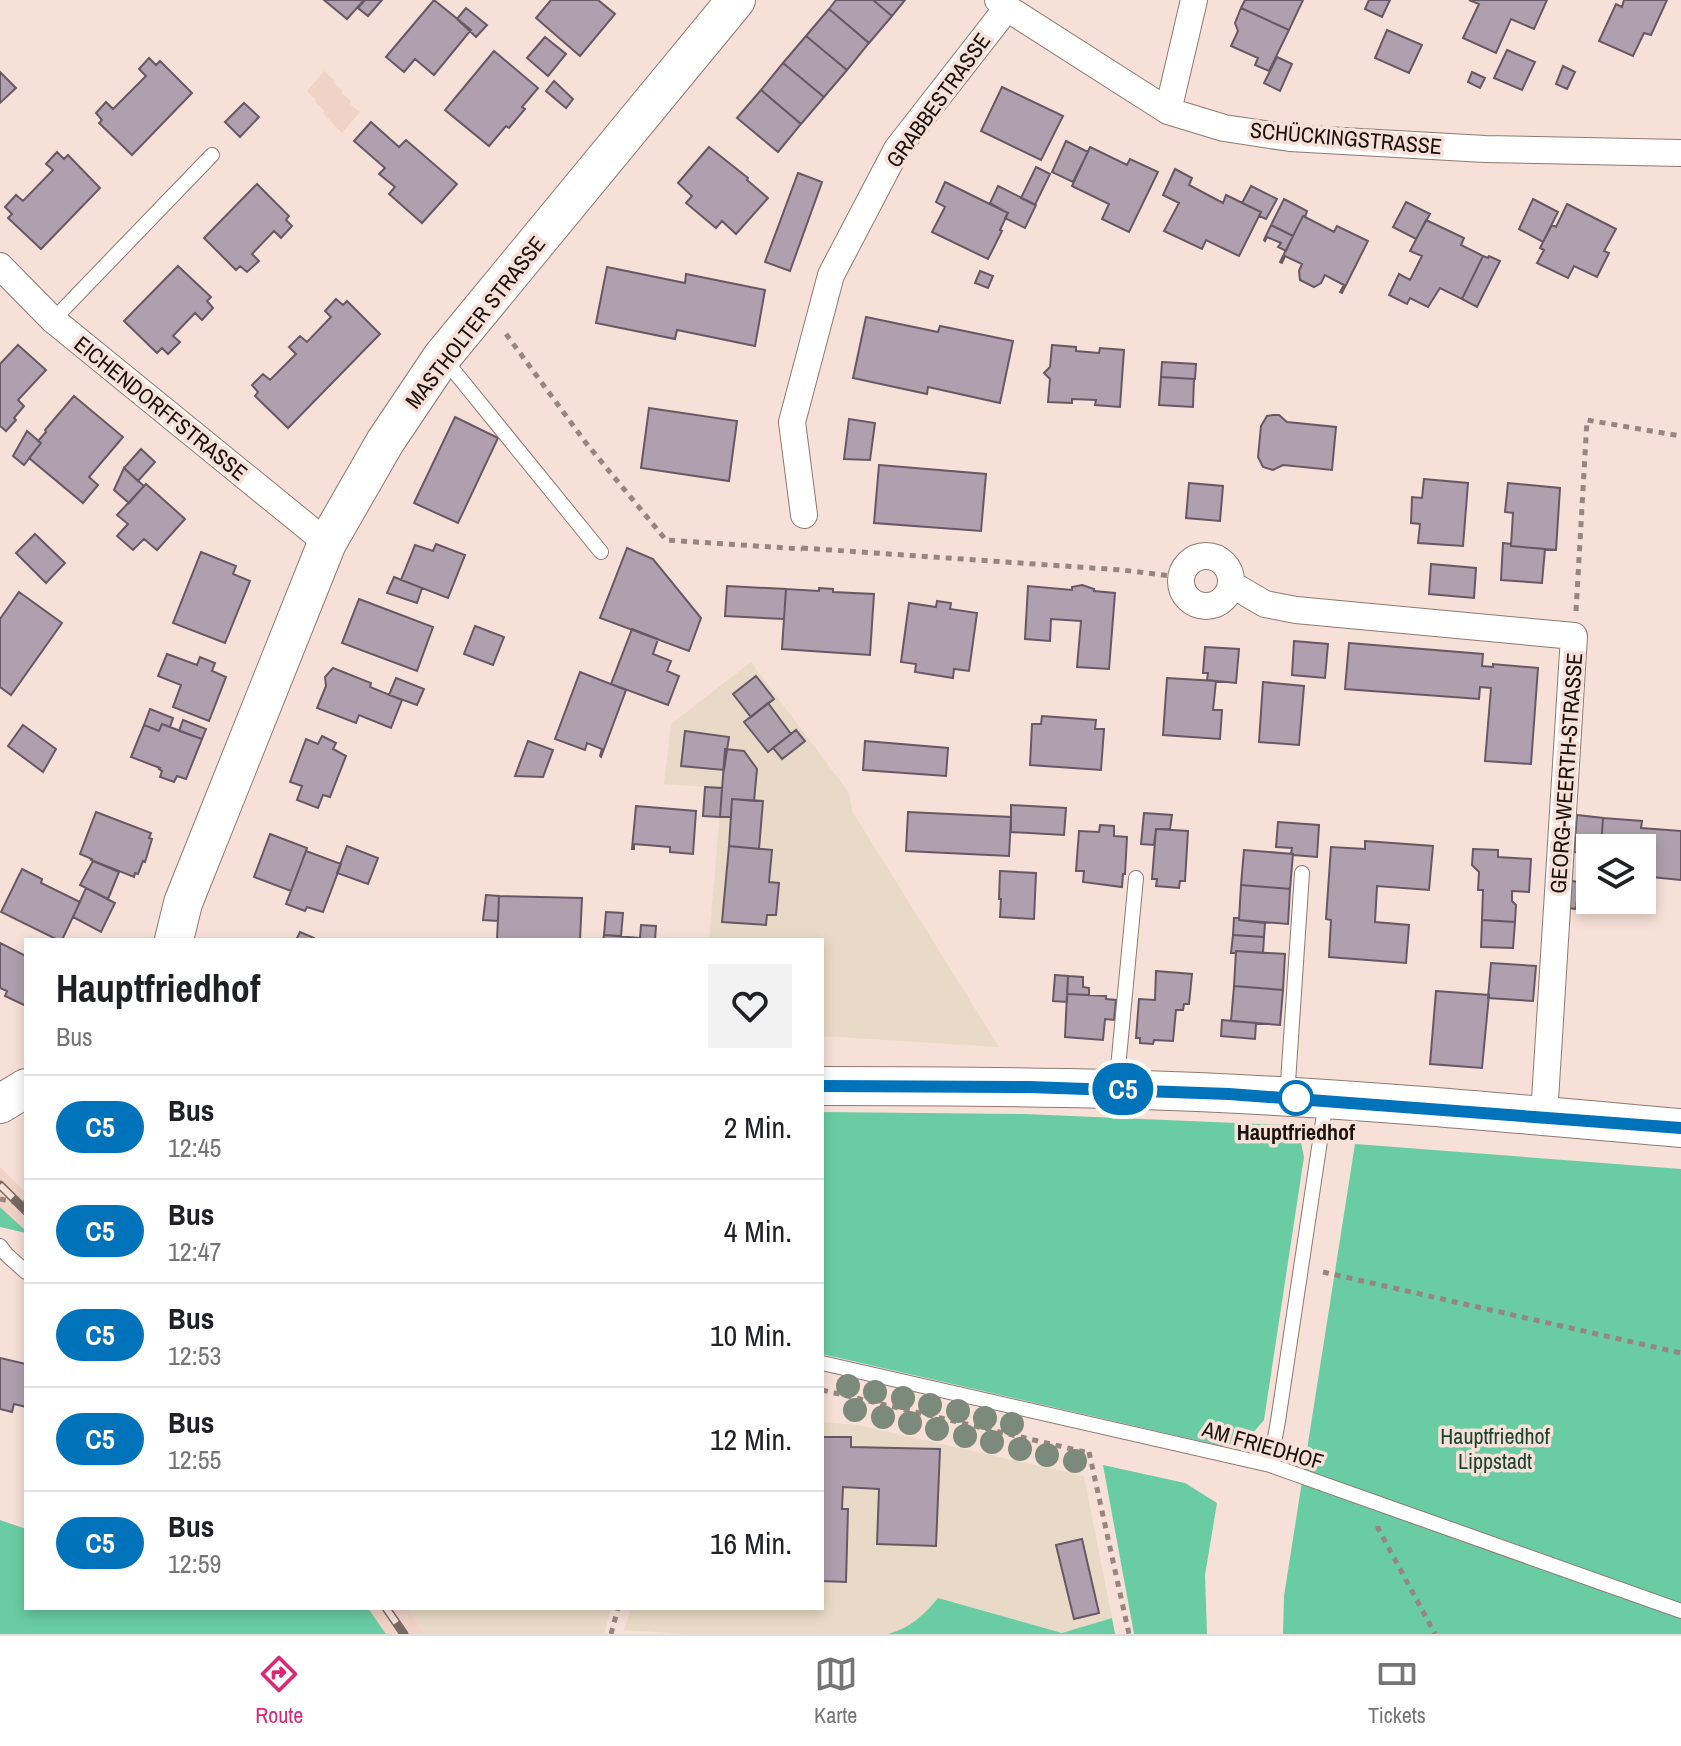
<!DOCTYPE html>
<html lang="de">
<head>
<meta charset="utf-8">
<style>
	:root { --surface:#fff; --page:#f2f2f2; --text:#202124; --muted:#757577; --line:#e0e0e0; --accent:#db2777 }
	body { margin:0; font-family:"Archivo Narrow",sans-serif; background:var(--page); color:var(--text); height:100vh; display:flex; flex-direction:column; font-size:30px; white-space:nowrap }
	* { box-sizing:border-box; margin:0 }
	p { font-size:26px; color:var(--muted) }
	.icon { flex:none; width:44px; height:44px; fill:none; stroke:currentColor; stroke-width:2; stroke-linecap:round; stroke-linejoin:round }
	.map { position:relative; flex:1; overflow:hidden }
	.sheet { position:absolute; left:24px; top:938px; width:800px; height:672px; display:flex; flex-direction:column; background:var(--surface); border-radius:0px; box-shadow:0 4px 12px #0003 }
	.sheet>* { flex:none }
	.badge { padding:0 16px; border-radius:26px; font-size:28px; line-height:52px }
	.buttons { position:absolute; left:1576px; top:834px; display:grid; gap:16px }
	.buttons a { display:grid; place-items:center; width:80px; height:80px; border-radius:0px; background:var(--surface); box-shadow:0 4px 12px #0003; font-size:40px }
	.map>.badge { position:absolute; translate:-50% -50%; box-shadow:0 0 0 4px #fff }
	.round { display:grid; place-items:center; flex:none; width:84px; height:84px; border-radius:0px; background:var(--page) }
	.summary { display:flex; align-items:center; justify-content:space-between; height:136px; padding:0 32px }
	h1 { font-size:38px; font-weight:800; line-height:60px }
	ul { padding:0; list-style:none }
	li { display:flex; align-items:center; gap:24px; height:104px; padding:0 32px; border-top:2px solid var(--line) }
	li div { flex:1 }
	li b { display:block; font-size:30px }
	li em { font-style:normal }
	li .badge { min-width:88px; font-weight:700; text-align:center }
	.tabs { display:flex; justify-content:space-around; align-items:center; height:112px; border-top:2px solid var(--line); background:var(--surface); font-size:22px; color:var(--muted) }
	.tabs a { display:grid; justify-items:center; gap:4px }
	.tabs .current { color:var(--accent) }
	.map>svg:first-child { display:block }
	.commercial { fill:#e8dac6 }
	.built { fill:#f0d2c6 }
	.green { fill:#6acca2 }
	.building { fill:#b0a0af; stroke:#665865; stroke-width:2 }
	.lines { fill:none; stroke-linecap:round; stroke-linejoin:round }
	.lane-casing { stroke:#8e7971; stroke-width:16 }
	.street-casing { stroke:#8e7971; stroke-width:28 }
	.secondary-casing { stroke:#8e7971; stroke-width:40 }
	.path { stroke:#96867f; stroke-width:5; stroke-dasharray:6 6; stroke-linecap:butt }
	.lane { stroke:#fff; stroke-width:14 }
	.street { stroke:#fff; stroke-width:26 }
	.secondary { stroke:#fff; stroke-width:38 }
	.rail-casing { stroke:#776964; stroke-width:9 }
	.rail { stroke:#f7e0d7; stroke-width:6; stroke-dasharray:18; stroke-linecap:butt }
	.tree { fill:#7c8a7c }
	.line-casing { stroke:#fff; stroke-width:18 }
	.line { stroke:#0073bb; stroke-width:12 }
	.stop-dot { fill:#fff; stroke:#0073bb; stroke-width:4 }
	.labels { text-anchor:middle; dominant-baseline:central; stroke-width:7; stroke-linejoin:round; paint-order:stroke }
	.street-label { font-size:22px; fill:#19120f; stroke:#f7e0d7 }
	.stop-label { font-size:22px; font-weight:bold; fill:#19120f; stroke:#f7e0d7 }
	.park-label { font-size:22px; fill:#174331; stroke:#f7e0d7 }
</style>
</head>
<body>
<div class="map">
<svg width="1681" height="1634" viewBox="0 0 1681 1634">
	<rect width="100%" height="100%" fill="#f7e0d7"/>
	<path class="commercial" d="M751,662l98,131 3,18 147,236 -177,-11v-96h-113l13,-152 -58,-4 7,-60z
		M822,1422l35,3 227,51 28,142 -50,15 -124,-35 -16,19 -20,13 -14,4h-201l-63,-4 7,-22h191z
		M407,1608h204l-7,26h-179z"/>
	<path class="built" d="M324,71l10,9 -1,2 10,9 -2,2 10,8 -1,3 10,8 -18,21 -19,-20 2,-2 -10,-9 1,-2 -9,-9z
		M0,1167l26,26v38l-26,-24z
		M368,1608h39l18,26h-39z"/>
	<path class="green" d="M822,1112l202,2 262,11 14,13 4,19 -40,263 -17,20 -25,6 -400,-92z
		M1355,1144l326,25v465h-398l1,-38z
		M0,1207l26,24v2l-26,-6z
		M1103,1465l82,18 32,20 -12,72 2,59h-73z
		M0,1520l26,9v79h342l18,26h-386z
		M938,1598l124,35 50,-15 3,16h-227c22,-6 35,-18 50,-36z"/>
	<path class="building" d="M324,0h40l-17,19z
		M365,0h17l-14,16 -10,-8z
		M434,0l37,30 -37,45 -19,-16 -11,13 -18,-15z
		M551,0h47l17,14 -35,42 -44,-38z
		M836,0h37l19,16 -23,27 -40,-34z
		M873,0h32l-13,16z
		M1245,0h58l-14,30 -48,-22z
		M1369,0h21l-8,17 -17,-8z
		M1469,0h78l-13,29 -23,-10 -15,34 -33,-15 16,-34z
		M1624,0h43l-16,35 -7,-2 -11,23 -34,-15 17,-37 6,3z
		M466,8l21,17 -11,12 -19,-18z
		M1241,8l48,22 -20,41 -14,-6 3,-7 -27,-12 7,-15 -3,-8z
		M829,9l40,34 -22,27 -41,-34z
		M1387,30l35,15 -13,28 -34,-15z
		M806,36l41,34 -23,27 -41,-34z
		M545,37l21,17 -18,22 -21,-18z
		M1507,50l28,12 -13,28 -28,-12z
		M494,51l44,37 -16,19 3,2 -16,19 -3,-2 -17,20 -44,-36z
		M1277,57l15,7 -12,27 -16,-8z
		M149,58l7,7 4,-4 32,32 -60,62 -33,-32 3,-3 -6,-7 10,-11 7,7 33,-33 -7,-7z
		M783,63l41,34 -23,27 -40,-34z
		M1563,66l12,6 -8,17 -11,-5z
		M0,72l16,16 -16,15z
		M1472,72l13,6 -5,10 -12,-6z
		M554,81l19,18 -7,9 -20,-17z
		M1002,87l61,29 -22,44 -60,-29z
		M761,90l40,34 -23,28 -41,-34z
		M244,103l15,14 -19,20 -15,-15z
		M371,122l28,25 7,-7 51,44 -35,39 -33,-29 6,-7 -16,-13 6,-6 -31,-27z
		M1066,141l22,11 -15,30 -21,-10z
		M709,147l39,31 -1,2 21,18 -32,36 -14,-13 -6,7 -30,-25 6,-7 -14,-13z
		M1090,147l37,18 3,-6 28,13 -29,60 -27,-13 7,-15 -37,-18z
		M57,152l7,7 4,-4 32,33 -59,61 -33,-31 4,-4 -7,-7 11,-12 7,6 30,-31 -7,-6z
		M1036,167l14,7 -15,31 -14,-7z
		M1175,169l17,9 -3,7 34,18 3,-8 35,17 -22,44 -33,-16 -4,9 -38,-18 15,-28 -16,-8z
		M798,173l24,9 -32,89 -25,-9z
		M945,182l63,31 -8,17 2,1 -14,28 -56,-27 13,-25 -9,-5z
		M257,184l32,32 -3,4 6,6 -11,12 -7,-7 -22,23 7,7 -12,11 -7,-6 -4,4 -32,-32z
		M998,186l38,19 -11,23 -20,-10 3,-5 -18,-10z
		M1251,186l26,13 -11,20 -7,-3 2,-4 -19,-9z
		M1284,199l23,12 -2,6 -2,-1 -10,20 -22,-11z
		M1533,199l25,13 -15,30 -24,-13z
		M1406,202l24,12 -14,25 -23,-12z
		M1567,204l49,25 -12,22 5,2 -12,24 -23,-11 -6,12 -31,-15 7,-13 -4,-2 3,-6 9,-17 4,2z
		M1303,216l31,16 3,-6 31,15 -26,52 -2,-1 4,-7 -19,-10 -4,8 -7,4 -14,-7 -1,-9 3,-7 -17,-8 -3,7 -2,-1z
		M1426,220l38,18 -3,7 22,11 -21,43 -22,-11 -12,19 -18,-9 -3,6 -18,-9 10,-21 11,6 12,-24 -12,-5z
		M1271,225l22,11 -7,15 -8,-4 3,-4 -14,-6 -2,4 -1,-1z
		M1483,256l5,2 1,-2 11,5 -23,46 -15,-8z
		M178,266l33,31 -4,4 6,7 -11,12 -7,-7 -22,23 7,6 -12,12 -6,-6 -5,5 -33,-32z
		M607,267l78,16 1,-9 79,16 -10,56 -78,-16 -2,9 -79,-16z
		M980,271l13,5 -5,12 -13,-5z
		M336,299l7,6 4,-4 33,33 -92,94 -33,-32 3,-4 -6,-7 11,-11 7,6 26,-26 -7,-7 11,-11 7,6 24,-25 -6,-6z
		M866,317l72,15 2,-6 73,15 -13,62 -72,-16 -1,7 -74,-16z
		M18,345l28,25 -28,30 6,6 -10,12 2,2 -10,11 -6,-5v-62z
		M1052,345l24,2v4l23,2 1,-5 24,2 -4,57 -25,-2 1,-5 -24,-1v4l-24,-1 2,-23 -6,-6 6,-6z
		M1162,362l34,2 -1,15 -34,-2z
		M1161,377l33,2 -1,28 -34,-2z
		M74,396l49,41 -34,40 9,8 -15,18 -54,-45 12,-15 -3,-2 8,-9 -1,-2z
		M649,408l88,13 -8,60 -88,-13z
		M1273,415h6l8,7 49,5 -4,43 -49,-5 -10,5 -10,-3 -5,-10 3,-31 6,-10z
		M455,417l43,21 -40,85 -44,-20z
		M849,419l26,4 -5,37 -26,-1z
		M27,431l14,12 -17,22 -11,-9z
		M141,449l14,13 -17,19 -14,-13z
		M879,465l107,9 -5,57 -107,-8z
		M124,468l20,18 -15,17 -15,-13z
		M1424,479l44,4 -5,63 -45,-3 2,-19 -9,-1 1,-26 10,1z
		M1189,483l34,3 -3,35 -34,-3z
		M1508,483l52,5 -4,62 -45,-4 2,-33 -8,-1z
		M146,484l39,35 -28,31 -13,-11 -11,11 -16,-14 11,-12 -11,-9z
		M35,534l30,29 -19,20 -30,-30z
		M1503,543l8,1v2l34,3 -3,34 -41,-3z
		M436,544l29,11 -17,43 -47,-18 14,-35 18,6z
		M627,548l26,11 48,59 -12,33 -89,-33z
		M201,552l35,14 -3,8 17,7 -25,62 -52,-20z
		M1431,564l45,4 -2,30 -45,-4z
		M394,577l28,11 -5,15 -30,-10z
		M1082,585l12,4v2l21,2 -6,76 -32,-2 4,-46 -30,-2 -1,22 -25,-2 3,-53 44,4v-3z
		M727,586l59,3 -2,30 -59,-3z
		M819,588l14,1v3l41,2 -4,61 -88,-6 4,-60 33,2z
		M19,592l43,31 -51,72 -11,-8v-68z
		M359,599l74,28 -16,44 -75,-28z
		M937,601l14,2 -1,6 27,4 -8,58 -15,-2 -1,9 -38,-6 1,-8 -15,-2 8,-59 27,4z
		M475,626l29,11 -11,28 -29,-11z
		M632,629l26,10 -5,15 18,7 -4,10 12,5 -11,29 -57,-21z
		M1294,641l34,3 -3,34 -33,-3z
		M1349,643l134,11 -1,12 11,1v-3l45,4 -7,96 -46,-3 6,-73 -11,-1 -1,12 -134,-10z
		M1205,647l34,2 -3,34 -29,-3 1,-7h-5z
		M167,654l30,11 3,-8 15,6 -3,8 14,6 -17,44 -36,-14 8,-22 -23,-9z
		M333,668l38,15 -1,4 32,13 -11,28 -32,-13 -3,8 -39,-15 9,-22 -1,-9z
		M580,672l46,18 -25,67 -1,-1 2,-7 -15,-6 -2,7 -30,-11z
		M756,676l18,23 -23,18 -18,-23z
		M396,678l28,11 -7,16 -28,-10z
		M1167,678l49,3 -3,29h9l-2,29 -57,-4z
		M1263,682l41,4 -5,59 -40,-3z
		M768,703l23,31 -23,18 -24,-30z
		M150,709l23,9 -3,9 -8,-3 -3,7 -15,-6z
		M1042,716l54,4 -1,9h9l-3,41 -71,-5 2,-41h9z
		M183,720l23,9 -4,10 -23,-8z
		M162,724l40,15 -16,40 -9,-3 -3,6 -14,-5 2,-6 -3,-2 1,-1 -29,-11 13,-32 15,6z
		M23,725l33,24 -13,23 -35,-26z
		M796,730l9,11 -23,18 -9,-11z
		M685,731l44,6 -5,33 -43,-4z
		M322,736l14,7 -3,6 13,7 -16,41 -7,-2 -5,13 -21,-8 5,-14 -12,-4 16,-43 12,5z
		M528,741l25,9 -10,27 -28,-1z
		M865,741l83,7 -2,28 -83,-6z
		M725,749l19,2 13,18 -3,32 -22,-2 -1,18h-11z
		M705,787l17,1 -2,29 -17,-1z
		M732,799l31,2 -4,48 -30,-3z
		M1011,805l55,3 -2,27 -53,-3z
		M636,806l60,5 -3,43 -23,-2v-5l-36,-3v5h-2z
		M96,812l55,21 -2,5 3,1 -7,23 -2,-1 -5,13 -3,-1 -1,4 -43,-17 1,-1 -12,-5z
		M908,812l103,5 -2,39 -103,-5z
		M1144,813l28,2 -2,14h-14l-2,16 -13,-1z
		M1577,815l26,3 -2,30h-11v5l-16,-1z
		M1603,818l39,3 -1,7 40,3v49l-39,-4v-28h-41z
		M1278,822l41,3 -2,32 -24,-2 -2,-1 1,-6 -16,-1z
		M1100,825l14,1v10l13,1 -2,37h-2l-1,13 -39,-5 1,-11h-8l3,-40 20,1z
		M1156,829l32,2 -3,50h-5l-1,7 -23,-2 1,-7h-5z
		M270,834l37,14 -16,43 -37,-14z
		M1365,841l68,5 -4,44 -52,-4 -2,36 34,3 -3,38 -77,-6 2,-37 -5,-1 5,-72 34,2z
		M347,846l31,12 -10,26 -31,-11z
		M729,846l43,4 -3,32 10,1 -3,32h-9l-1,10 -44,-3z
		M1473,849l25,1v7l33,2 -2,33 -17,-1v10l4,4 -1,17 -33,-2 1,-30h-5l1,-18 -7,-7z
		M1244,850l49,4 -3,35 -49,-4z
		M306,851l35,13 -18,48 -16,-5 -2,4 -19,-7z
		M93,861l26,11 -11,27 -28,-14z
		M22,869l20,10 -1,4 39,19 -18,38h-4l-57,-28z
		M1000,871l36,2 -2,46 -34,-2 1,-18h-2z
		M1565,880l14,2 -3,27 -14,-2z
		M1241,885l49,4 -2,35 -49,-4z
		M86,888l29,15 -14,29 -28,-15z
		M486,895l13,1 -1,25 -15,-1z
		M499,896l83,2 -2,42h-83z
		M606,912l17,1 -2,23 -17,-1z
		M1234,918h5v2l26,3 -1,14 -31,-2z
		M1482,920l33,2 -2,26 -32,-1z
		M641,925l15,1 -1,14h-52l1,-5 36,3z
		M300,932l14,6 -1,2h-17z
		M1233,935l31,2 -1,16 -27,-2v2h-5z
		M0,943l26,13v50l-21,-10 2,-5 -7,-3z
		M1236,951l49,3 -2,36 -49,-4z
		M1491,963l45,3 -3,35 -45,-3z
		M1156,971l36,3 -3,30h-5l-1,6h-7l-3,31 -19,-1 -1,4 -13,-1v-5h-4l3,-39 16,1z
		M1055,975l13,1 -1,26 -14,-1z
		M1068,976l15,1v10l6,1v7l-22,-1z
		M1234,986l49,4 -3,35 -49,-4z
		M1436,991l53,4 -7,73 -52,-4z
		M1067,994l39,2v3l10,1 -2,20 -9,-1 -2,21 -38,-3z
		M1222,1020l34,3 -1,16 -34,-3z
		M0,1358l26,6v43l-12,-3 -2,8 -12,-3z
		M822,1437h29v10l89,2 -4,97 -59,-2 2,-55 -36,-2 -1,22h6l-2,73 -24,-1z
		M1082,1539l17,74 -25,6 -18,-74z"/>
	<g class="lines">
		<g class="lane-casing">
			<path id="lane" d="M53,320l159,-165
				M445,360l156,192
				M1116,1089l20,-211
				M1287,1097l15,-224
				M0,1246l7,9 19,17
				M822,1363l448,102 411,146
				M1270,1465l8,-44 48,-320"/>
		</g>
		<g class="street-casing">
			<path id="street" d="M998,0l9,8 161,103 56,17 66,10 195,11 196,4
				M1168,111l26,-111
				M0,266l53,54 274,223
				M804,515l-12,-93 39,-147 66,-126 110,-141
				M1181 581a25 25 0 1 1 50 0a25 25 0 1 1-50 0Z
				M1231,584l34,20 31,6 278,26 -30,480"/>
		</g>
		<g class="secondary-casing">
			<path id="secondary" d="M174,940l9,-37 144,-360 58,-101 57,-85 294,-357
				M822,1086c125,0 250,1 376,6 161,7 322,22 483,36
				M0,1104l26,-16"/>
		</g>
		<path class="path" d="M506,334l80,109 80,97 136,9
			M802,548l320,22 58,7
			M1576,611l11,-191 94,16
			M0,1199l18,4 8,-1
			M1323,1272l358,81
			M822,1390l267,63
			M1089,1452l40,182
			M1378,1526v2l57,106
			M611,1634l7,-26"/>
		<use href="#lane" class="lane"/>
		<use href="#street" class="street"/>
		<use href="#secondary" class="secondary"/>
		<g class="rail-casing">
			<path id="rail" d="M0,1185l26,26
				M386,1608l18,26"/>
		</g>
		<use href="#rail" class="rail"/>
	</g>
	<g class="tree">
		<circle cx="848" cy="1386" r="12"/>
		<circle cx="875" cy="1392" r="12"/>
		<circle cx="903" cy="1398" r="12"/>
		<circle cx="930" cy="1405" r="12"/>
		<circle cx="855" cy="1410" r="12"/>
		<circle cx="958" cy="1411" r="12"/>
		<circle cx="883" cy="1417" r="12"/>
		<circle cx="985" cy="1418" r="12"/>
		<circle cx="910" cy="1423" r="12"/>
		<circle cx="1012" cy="1424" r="12"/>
		<circle cx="937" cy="1429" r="12"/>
		<circle cx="965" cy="1436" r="12"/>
		<circle cx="992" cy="1442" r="12"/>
		<circle cx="1020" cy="1449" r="12"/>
		<circle cx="1047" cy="1455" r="12"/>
		<circle cx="1075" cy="1461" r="12"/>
	</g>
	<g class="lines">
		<g class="line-casing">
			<path id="line" d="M822,1086l207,1 200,7 452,34"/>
		</g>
		<use href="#line" class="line"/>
	</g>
	<circle class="stop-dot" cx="1296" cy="1098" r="16"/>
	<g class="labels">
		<g class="street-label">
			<text transform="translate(938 100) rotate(-54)">GRABBESTRASSE</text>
			<text transform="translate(1346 138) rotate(5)">SCHÜCKINGSTRASSE</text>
			<text transform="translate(475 322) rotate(-52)">MASTHOLTER STRASSE</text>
			<text transform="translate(161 408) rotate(39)">EICHENDORFFSTRASSE</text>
			<text transform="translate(1566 773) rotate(-86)">GEORG-WEERTH-STRASSE</text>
			<text transform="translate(1263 1445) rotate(16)">AM FRIEDHOF</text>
		</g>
		<g class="stop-label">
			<text x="1296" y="1132">Hauptfriedhof</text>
		</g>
		<g class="park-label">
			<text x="1495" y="1436">Hauptfriedhof<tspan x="1495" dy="25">Lippstadt</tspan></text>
		</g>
	</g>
</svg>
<div class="buttons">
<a><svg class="icon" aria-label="layers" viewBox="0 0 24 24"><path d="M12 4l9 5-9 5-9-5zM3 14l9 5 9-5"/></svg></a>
</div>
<b class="badge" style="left:1123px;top:1089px;background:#0073bb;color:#fff">C5</b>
<section class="sheet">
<div class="summary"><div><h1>Hauptfriedhof</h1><p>Bus</p></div><a class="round"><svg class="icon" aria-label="heart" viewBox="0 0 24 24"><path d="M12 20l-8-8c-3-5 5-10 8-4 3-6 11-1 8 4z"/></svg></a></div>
<ul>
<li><span class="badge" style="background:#0073bb;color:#fff">C5</span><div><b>Bus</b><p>12:45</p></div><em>2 Min.</em></li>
<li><span class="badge" style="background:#0073bb;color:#fff">C5</span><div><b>Bus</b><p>12:47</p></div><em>4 Min.</em></li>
<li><span class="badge" style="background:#0073bb;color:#fff">C5</span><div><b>Bus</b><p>12:53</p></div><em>10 Min.</em></li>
<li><span class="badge" style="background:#0073bb;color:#fff">C5</span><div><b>Bus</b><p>12:55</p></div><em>12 Min.</em></li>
<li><span class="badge" style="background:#0073bb;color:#fff">C5</span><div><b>Bus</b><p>12:59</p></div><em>16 Min.</em></li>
</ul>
</section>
</div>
<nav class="tabs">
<a class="current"><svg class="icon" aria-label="directions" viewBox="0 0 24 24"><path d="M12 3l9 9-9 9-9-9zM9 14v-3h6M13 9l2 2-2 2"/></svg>Route</a>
<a><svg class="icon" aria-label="map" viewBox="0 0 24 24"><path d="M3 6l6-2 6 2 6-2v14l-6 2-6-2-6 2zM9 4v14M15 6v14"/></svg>Karte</a>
<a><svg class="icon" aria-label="tickets" viewBox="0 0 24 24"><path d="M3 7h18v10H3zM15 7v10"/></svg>Tickets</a>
</nav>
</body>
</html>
